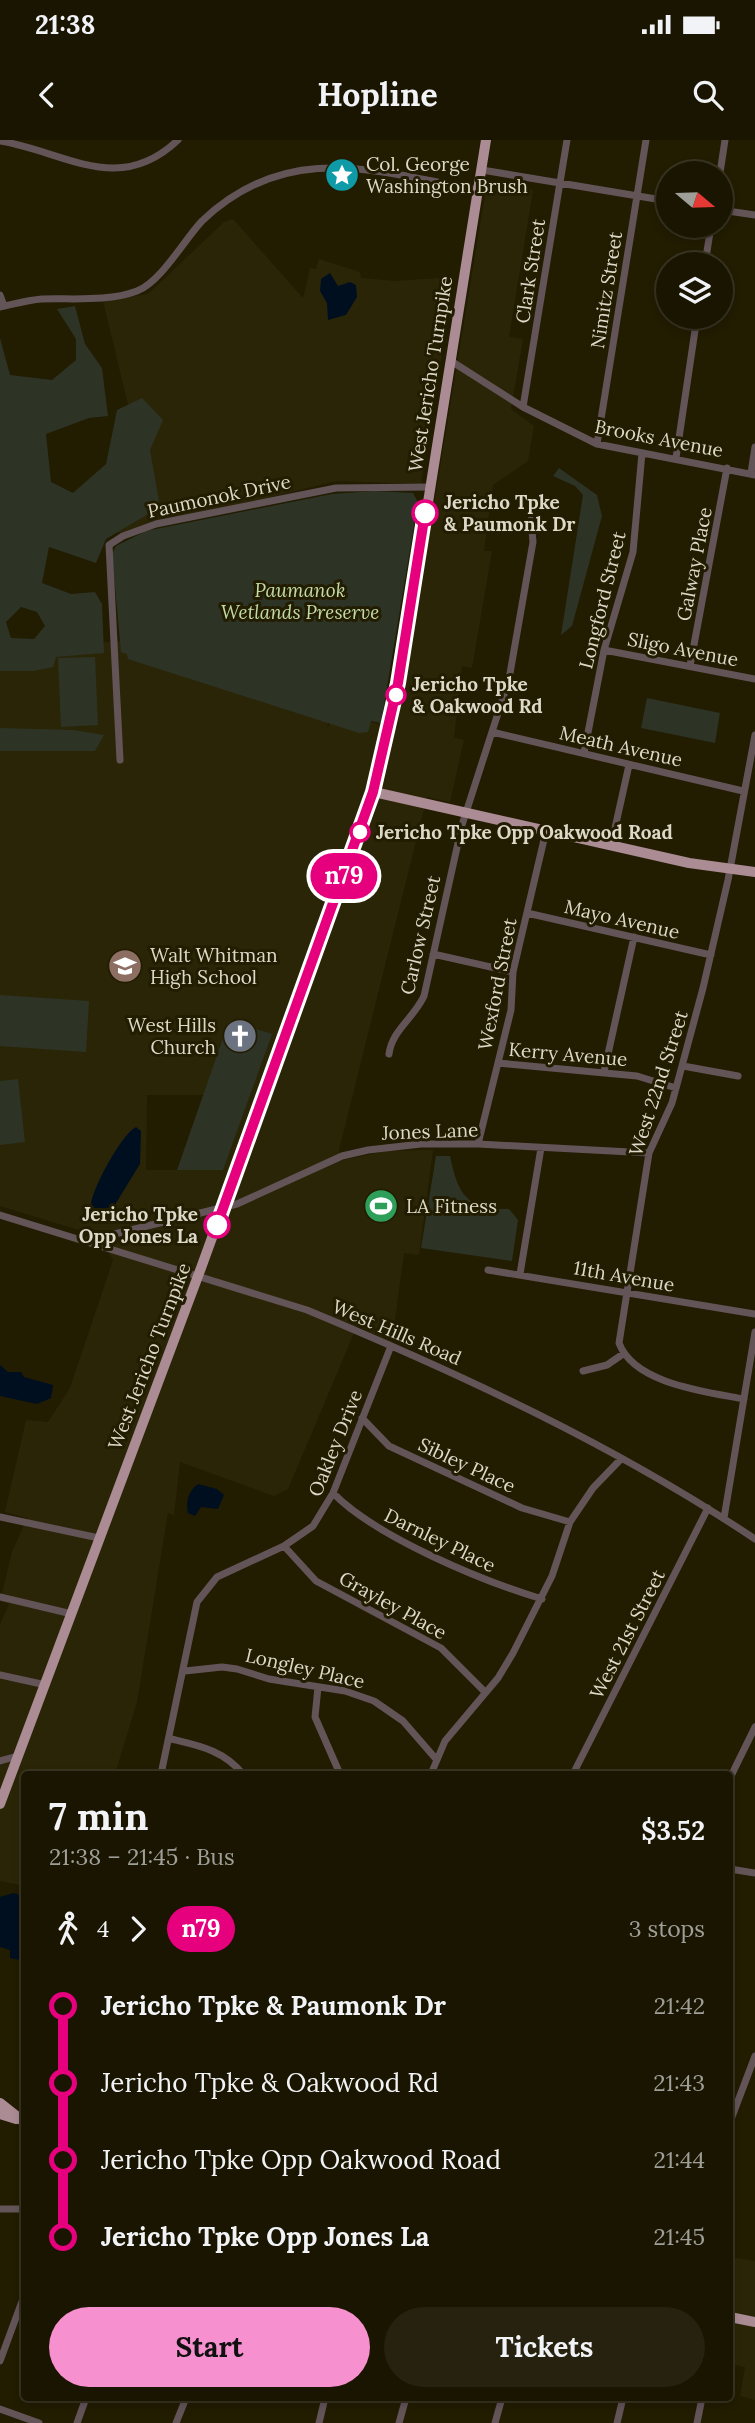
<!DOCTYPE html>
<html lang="en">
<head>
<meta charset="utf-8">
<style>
	:root { --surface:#1a1500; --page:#27220f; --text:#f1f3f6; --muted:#9f9f99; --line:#383422; --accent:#f790ce }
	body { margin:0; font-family:Lora,serif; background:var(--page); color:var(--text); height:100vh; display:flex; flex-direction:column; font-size:26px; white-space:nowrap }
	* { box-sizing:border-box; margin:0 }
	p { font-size:23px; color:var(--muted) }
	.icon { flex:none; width:38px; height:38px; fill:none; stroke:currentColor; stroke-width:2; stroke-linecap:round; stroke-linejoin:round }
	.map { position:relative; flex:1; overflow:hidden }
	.panel { position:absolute; left:21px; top:1631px; width:712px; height:630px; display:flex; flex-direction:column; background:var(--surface); border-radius:7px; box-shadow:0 4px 10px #0003,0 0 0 2px var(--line) }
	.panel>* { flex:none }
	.badge { padding:0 14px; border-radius:23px; font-size:24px; line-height:46px }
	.needle { width:46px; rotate:109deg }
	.tools { position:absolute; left:656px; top:21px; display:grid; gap:14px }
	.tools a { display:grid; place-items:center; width:77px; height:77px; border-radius:50%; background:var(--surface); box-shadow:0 4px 10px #0003,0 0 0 2px var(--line); font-size:35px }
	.map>.badge { position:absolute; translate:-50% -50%; box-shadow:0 0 0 4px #fff }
	.legs { display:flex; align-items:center; gap:10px; height:77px; padding:0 28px; font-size:23px }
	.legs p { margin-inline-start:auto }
	.headline { display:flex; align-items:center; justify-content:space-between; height:119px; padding:0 28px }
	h1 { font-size:38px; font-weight:700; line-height:52px }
	.action { display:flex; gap:14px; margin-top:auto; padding:14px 28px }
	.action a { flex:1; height:80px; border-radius:42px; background:var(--accent); color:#111; font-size:28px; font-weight:700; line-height:80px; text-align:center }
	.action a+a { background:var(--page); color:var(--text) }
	ul { padding:0 28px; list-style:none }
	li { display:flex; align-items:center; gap:24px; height:77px; font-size:26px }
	li i { display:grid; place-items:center; width:10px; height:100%; margin:0 9px; background:currentColor }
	li i::after { content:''; width:18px; height:18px; margin:-9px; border:5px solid; border-radius:50%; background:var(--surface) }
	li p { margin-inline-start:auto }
	li:first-child i { background:linear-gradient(#0000 50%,currentColor 0) }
	li:last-child i { background:linear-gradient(currentColor 50%,#0000 0) }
	.status { display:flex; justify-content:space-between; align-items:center; height:49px; padding:0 35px; background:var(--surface); direction:ltr }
	.status svg { height:19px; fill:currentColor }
	header { display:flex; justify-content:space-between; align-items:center; height:91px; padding:0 28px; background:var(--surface); font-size:32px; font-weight:700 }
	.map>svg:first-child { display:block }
	.built { fill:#2b2508; fill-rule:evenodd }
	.green { fill:#2d3425; fill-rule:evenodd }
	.water { fill:#000f20 }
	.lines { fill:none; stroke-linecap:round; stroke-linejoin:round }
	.minor { stroke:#635458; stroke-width:7 }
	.major { stroke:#ab8c94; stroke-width:10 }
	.line-1-casing { stroke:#fff; stroke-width:16 }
	.line-1 { stroke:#e6007e; stroke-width:10 }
	.stop-1-dot { fill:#fff; stroke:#e6007e; stroke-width:3.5 }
	.labels { text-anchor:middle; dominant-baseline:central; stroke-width:6; stroke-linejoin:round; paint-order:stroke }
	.poi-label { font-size:19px; fill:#ddd9c8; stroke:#221c00; text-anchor:start }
	.street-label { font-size:19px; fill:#ddd9c8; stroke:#221c00 }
	.stop-label { font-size:19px; font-weight:bold; fill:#ddd9c8; stroke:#221c00; text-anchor:start }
	.park-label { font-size:19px; font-style:italic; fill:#c3dba7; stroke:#221c00 }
</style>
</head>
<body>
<div class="status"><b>21:38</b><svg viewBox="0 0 49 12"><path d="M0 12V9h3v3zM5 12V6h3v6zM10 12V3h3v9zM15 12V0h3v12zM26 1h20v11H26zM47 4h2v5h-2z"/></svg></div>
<header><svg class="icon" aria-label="back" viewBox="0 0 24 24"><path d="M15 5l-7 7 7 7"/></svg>Hopline<svg class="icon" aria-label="search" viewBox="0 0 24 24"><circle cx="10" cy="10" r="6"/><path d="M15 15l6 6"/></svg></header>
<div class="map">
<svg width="755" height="2283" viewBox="0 0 755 2283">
	<rect width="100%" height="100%" fill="#221c00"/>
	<path class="built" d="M487,43l46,7 -24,147 14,2 -12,70 23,17 -6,35 -35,24 -9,66h8l-20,117 -10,-2 -8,72 10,2 -14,62 -23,-5 -88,353v11l47,-10 47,-1 -14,105 -15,-2 -12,89 -35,-16 -69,163 -14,7 -94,-34 -6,53 -6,-2 -31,189 -22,72h-91v112l-24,-5v-257l9,-20 -9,-3 12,-49 15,-34 -22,-6 21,-92 22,2 22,-34 43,-128 -18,-30 -10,2 -85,-26v-559l126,-6 202,81 -1,8 6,-16 64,14zM231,881l-8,149h-77l1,-75h57z
		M233,79l70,79 7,-30 6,1 3,-10 41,13 1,6 33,3 60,-4 -33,207 -84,-3 -215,52 -66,-11 -4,-24 77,-20 12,-20 -38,-157 45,-7 76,-72z
		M730,2117l25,4v139l-15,-4 5,-29 -15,-3z"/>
	<path class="green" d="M75,166l10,38 17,24 6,48 -19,2 -43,16 5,48 22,11 33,-29 11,-54 25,-12 21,22 -13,30 10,57 -54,32 -10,24 -47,-16 -7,36 29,11 24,-2 7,12 2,49 -48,4 -3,10 -20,4h-33v-333l10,37 42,5 24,-20v-21l-19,-30zM21,467l16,5 8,14 -11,13 -23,-1 -5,-16z
		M559,328l38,27 5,21 -30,110 -11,9 22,-140 -8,-9 -22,-10z
		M375,351l38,2 5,9 -37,221 -10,-2 -3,11 -9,1 -231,-74 -1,-5 -6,-2 -9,-98 4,-8 30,-15 186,-37z
		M95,517l3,68 -37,2 -3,-69z
		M647,558l73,15 -5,30 -74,-15z
		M0,588l73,2 31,5 -9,16h-95z
		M0,855l89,6 -3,51 -86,-6z
		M229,881l43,13 -49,136h-46z
		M18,939l7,63 -25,3v-64z
		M436,1016h14c8,38 16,54 59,53l9,11 -6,41 -91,-13z"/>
	<path class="water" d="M330,133l8,13 12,-4 6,3 1,12 -11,18 -18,5 -1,-17 -7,-12 1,-12z
		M136,987l5,4 -1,33 -27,44h-19l-3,-5c3,-17 30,-68 45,-76z
		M0,1225l8,7h13l3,5 29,8 -2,13 -14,6 -37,-8z
		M198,1344l19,5 7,6 -6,14 -17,-2 -6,9 -7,-3c-3,-10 1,-23 10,-29z
		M13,1753l11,3v65l-14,-3v-8l-10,-3v-50z"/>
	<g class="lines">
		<path class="minor" d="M0,1c64,10 118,56 178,-1
			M482,30l186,31
			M720,33l5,-33
			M721,70l34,5
			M705,124l6,-38
			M0,155l4,11
			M0,167c14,-3 28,-7 42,-8 30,-1 66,3 95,-8 24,-9 47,-51 65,-70 85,-81 174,-50 276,-31
			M451,221l72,46 74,37 158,31
			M523,267l44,-267
			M597,304l49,-304
			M676,318l21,-141
			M751,333l4,-26
			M604,510l151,29
			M690,526l37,-198
			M492,592l251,59
			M584,613l20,-103 29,-98 9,-99
			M120,620l-11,-215 14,-9 33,-12 180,-36 93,-1
			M611,706l18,-81
			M527,773l184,42
			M433,814l80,18
			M389,914c3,-24 25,-36 35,-58l38,-171 47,-146 24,-137 -2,-22
			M498,923l139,13 39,12
			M683,926l55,10
			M604,932l30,-135
			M478,1004l33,-134 2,-38 33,-141
			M0,1075l307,95c154,64 309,136 448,229
			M86,1101l151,-37 105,-48 26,-6 53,-6h57l171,9
			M488,1130l267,44
			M520,1134l21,-126
			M583,1231l24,-6 16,-11
			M744,1259c-37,-7 -110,-15 -125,-56l30,-190 23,-50 31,-115 25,-108 27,-145
			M362,1278l27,28 133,62 48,14
			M333,1353c43,44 149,88 209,106
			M0,1377l99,21
			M724,1378l31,-186
			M284,1406l32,35 125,67 44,44
			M0,1457l72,17
			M185,1531l37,-4 15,2 32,10 76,12 29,10 29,20 33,38
			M0,1535l46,10
			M318,1547l-3,30 25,57
			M171,1599c29,7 52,11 72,35
			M0,1621l18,-5
			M161,1634l36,-172 20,-25 67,-31 29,-20 20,-33 58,-147
			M431,1634l14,-33 53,-63 15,-25 39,-77 18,-54 23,-34 27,-28
			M573,1634l135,-266
			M730,1638l25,-51
			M730,1729l25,4
			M730,1982l25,-66
			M0,2069h24
			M0,2221l24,-65
			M0,2269l39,14
			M77,2283l9,-25
			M176,2283l10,-25
			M319,2283l6,-25
			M399,2283l7,-25
			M495,2283l7,-25
			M617,2283l6,-25
			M697,2283l5,-25"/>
		<path class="major" d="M374,652l315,71 66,9
			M0,1664l201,-536 173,-476 31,-146 81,-506
			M0,1963l24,19
			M0,1974l16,5
			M730,2177l25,5"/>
	</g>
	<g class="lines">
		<g class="line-1-casing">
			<path id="line-1" d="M217,1085l156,-433 25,-109 27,-170"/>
		</g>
		<use href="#line-1" class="line-1"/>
	</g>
	<defs>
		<g id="sight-disc" transform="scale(1.75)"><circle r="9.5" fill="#0f9aa8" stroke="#221c00"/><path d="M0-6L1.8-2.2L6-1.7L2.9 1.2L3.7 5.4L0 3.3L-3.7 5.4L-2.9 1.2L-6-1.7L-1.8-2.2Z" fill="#fff"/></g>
		<g id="school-disc" transform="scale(1.75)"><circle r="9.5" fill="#8d6e63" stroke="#221c00"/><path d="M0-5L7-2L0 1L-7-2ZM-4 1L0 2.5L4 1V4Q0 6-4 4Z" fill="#fff"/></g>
		<g id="church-disc" transform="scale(1.75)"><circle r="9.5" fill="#6b7280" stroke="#221c00"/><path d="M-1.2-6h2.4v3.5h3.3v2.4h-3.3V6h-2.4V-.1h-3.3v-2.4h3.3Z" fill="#fff"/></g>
		<g id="stadium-disc" transform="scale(1.75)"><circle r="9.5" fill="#2e9e5b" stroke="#221c00"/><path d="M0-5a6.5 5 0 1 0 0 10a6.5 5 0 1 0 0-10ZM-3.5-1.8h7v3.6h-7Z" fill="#fff"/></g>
	</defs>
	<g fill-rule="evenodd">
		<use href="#sight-disc" x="342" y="35"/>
		<use href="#school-disc" x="125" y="826"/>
		<use href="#church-disc" x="240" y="896"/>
		<use href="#stadium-disc" x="381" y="1066"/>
	</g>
	<g class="stop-1-dot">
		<circle cx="425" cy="373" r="12"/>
		<circle cx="396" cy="555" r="9"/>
		<circle cx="360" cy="692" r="9"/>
		<circle cx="217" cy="1085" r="12"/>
	</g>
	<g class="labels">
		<g class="poi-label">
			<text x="366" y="24">Col. George<tspan x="366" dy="22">Washington Brush</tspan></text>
			<text x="150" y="815">Walt Whitman<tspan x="150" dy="22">High School</tspan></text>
			<text x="216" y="885" text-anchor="end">West Hills<tspan x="216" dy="22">Church</tspan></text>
			<text x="406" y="1066">LA Fitness</text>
		</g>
		<g class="street-label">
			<text transform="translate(530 131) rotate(-81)">Clark Street</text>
			<text transform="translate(606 150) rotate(-81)">Nimitz Street</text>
			<text transform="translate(430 234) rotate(-81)">West Jericho Turnpike</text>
			<text transform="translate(659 298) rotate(11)">Brooks Avenue</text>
			<text transform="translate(219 356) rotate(-12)">Paumonok Drive</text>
			<text transform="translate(694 424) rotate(-79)">Galway Place</text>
			<text transform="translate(602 460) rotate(-76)">Longford Street</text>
			<text transform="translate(683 509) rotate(11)">Sligo Avenue</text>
			<text transform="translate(621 606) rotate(13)">Meath Avenue</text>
			<text transform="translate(622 779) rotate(13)">Mayo Avenue</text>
			<text transform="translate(420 795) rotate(-77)">Carlow Street</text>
			<text transform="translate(497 844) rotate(-79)">Wexford Street</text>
			<text transform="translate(568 914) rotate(5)">Kerry Avenue</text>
			<text transform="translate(658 943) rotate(-72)">West 22nd Street</text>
			<text transform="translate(430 991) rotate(-2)">Jones Lane</text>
			<text transform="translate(624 1136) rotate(10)">11th Avenue</text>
			<text transform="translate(397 1192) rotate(23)">West Hills Road</text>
			<text transform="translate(149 1216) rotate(-69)">West Jericho Turnpike</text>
			<text transform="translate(335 1303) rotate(-68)">Oakley Drive</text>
			<text transform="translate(467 1325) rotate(25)">Sibley Place</text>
			<text transform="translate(440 1400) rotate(26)">Darnley Place</text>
			<text transform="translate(393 1465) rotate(29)">Grayley Place</text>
			<text transform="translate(627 1494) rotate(-63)">West 21st Street</text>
			<text transform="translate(305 1528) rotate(13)">Longley Place</text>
		</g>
		<g class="stop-label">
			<text x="444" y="362">Jericho Tpke<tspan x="444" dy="22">&amp; Paumonk Dr</tspan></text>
			<text x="412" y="544">Jericho Tpke<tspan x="412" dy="22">&amp; Oakwood Rd</tspan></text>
			<text x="376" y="692">Jericho Tpke Opp Oakwood Road</text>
			<text x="198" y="1074" text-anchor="end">Jericho Tpke<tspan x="198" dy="22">Opp Jones La</tspan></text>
		</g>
		<g class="park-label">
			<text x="300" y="450">Paumanok<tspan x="300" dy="22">Wetlands Preserve</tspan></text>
		</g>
	</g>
</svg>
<div class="tools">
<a><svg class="needle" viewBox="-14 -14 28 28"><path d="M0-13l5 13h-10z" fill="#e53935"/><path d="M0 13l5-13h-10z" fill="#9f9f99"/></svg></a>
<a><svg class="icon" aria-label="layers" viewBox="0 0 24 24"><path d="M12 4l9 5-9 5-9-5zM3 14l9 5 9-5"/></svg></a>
</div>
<b class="badge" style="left:344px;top:736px;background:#e6007e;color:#fff">n79</b>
<section class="panel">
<div class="headline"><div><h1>7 min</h1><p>21:38 – 21:45 · Bus</p></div><b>$3.52</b></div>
<div class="legs"><svg class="icon" aria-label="walk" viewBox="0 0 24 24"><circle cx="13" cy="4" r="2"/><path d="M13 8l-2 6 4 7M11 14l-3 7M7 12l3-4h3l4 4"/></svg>4<svg class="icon" aria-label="forward" viewBox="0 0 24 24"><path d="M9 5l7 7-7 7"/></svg><b class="badge" style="background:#e6007e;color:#fff">n79</b><p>3 stops</p></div>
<ul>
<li><i style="color:#e6007e"></i><b>Jericho Tpke &amp; Paumonk Dr</b><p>21:42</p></li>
<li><i style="color:#e6007e"></i><span>Jericho Tpke &amp; Oakwood Rd</span><p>21:43</p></li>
<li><i style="color:#e6007e"></i><span>Jericho Tpke Opp Oakwood Road</span><p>21:44</p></li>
<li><i style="color:#e6007e"></i><b>Jericho Tpke Opp Jones La</b><p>21:45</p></li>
</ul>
<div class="action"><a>Start</a><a>Tickets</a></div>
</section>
</div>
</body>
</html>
